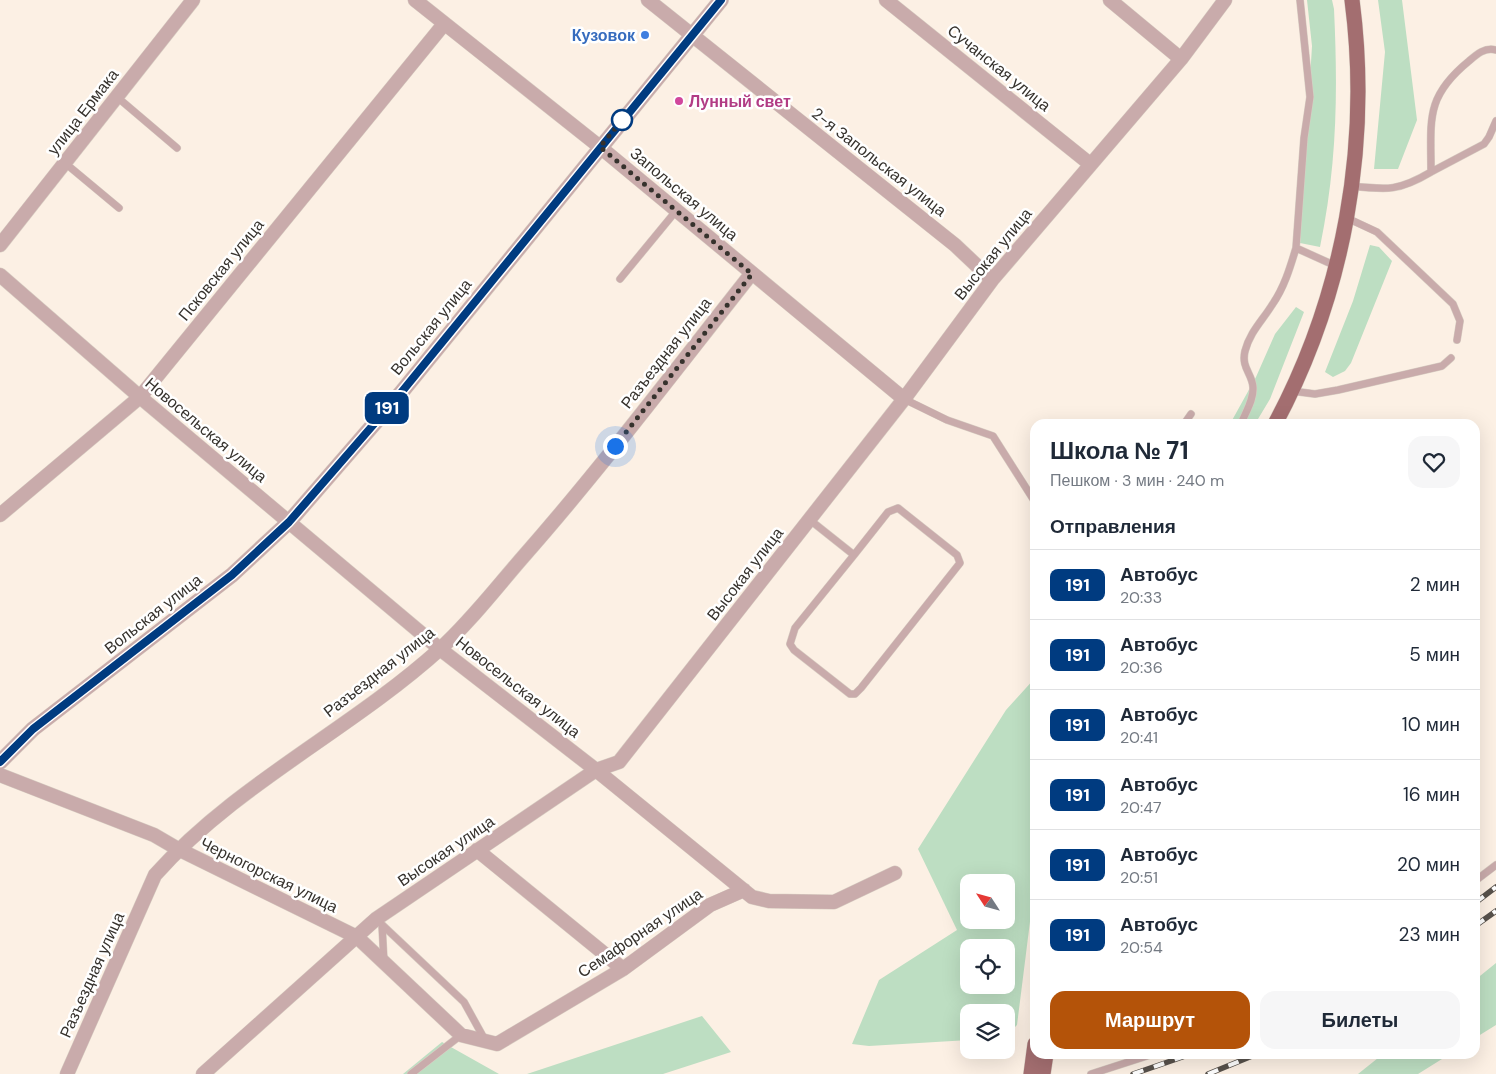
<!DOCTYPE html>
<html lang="ru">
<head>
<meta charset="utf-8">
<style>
	:root { --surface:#fff; --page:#f6f6f7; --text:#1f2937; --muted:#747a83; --line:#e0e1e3; --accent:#b45309 }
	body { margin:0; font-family:"DM Sans",sans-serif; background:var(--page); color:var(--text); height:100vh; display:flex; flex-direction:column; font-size:19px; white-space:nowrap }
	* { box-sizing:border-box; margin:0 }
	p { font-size:16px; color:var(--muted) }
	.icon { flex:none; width:28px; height:28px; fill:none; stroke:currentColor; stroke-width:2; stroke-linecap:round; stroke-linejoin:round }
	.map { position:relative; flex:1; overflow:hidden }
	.panel { position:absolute; left:1030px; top:419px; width:450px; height:640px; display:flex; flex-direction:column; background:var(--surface); border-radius:15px; box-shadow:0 5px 20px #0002 }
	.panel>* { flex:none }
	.badge { padding:0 10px; border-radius:8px; font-size:18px; line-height:32px }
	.needle { width:32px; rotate:306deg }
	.fabs { position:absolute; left:960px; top:874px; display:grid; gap:10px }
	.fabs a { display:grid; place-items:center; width:55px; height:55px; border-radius:10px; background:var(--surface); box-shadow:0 5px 20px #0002; font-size:25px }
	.you { position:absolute; width:25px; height:25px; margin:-12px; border:4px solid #fff; border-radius:50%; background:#1a73e8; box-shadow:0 0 0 8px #1a73e833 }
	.map>.badge { position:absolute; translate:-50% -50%; box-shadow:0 0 0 2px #fff }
	h2 { padding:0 20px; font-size:19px; line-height:45px }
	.round { display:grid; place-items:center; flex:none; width:52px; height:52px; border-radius:15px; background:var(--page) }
	.head { display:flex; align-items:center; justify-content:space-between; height:85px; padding:0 20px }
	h1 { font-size:24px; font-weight:800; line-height:38px }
	.action { display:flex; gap:10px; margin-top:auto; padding:10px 20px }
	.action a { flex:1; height:58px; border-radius:15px; background:var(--accent); color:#fff; font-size:20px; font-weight:800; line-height:58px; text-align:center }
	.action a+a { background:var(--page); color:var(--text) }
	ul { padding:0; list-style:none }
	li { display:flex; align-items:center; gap:15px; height:70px; padding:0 20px; border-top:1px solid var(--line) }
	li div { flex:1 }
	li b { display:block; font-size:19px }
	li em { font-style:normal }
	li .badge { min-width:55px; font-weight:700; text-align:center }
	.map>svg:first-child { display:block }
	.green { fill:#bddec2; fill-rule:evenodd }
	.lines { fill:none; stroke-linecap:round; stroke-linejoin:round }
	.service-casing { stroke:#d8cec3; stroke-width:8 }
	.minor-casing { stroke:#d8cec3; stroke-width:15 }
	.tertiary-casing { stroke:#d8cec3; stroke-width:16 }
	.primary-casing { stroke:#d8cec3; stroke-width:16 }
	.service { stroke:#c9abab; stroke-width:7 }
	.minor { stroke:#c9abab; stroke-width:14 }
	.tertiary { stroke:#c9abab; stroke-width:15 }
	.primary { stroke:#a36e70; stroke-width:15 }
	.rail-casing { stroke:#57514b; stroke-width:5.5 }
	.rail { stroke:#fff; stroke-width:4; stroke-dasharray:11; stroke-linecap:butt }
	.line-casing { stroke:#fff; stroke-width:11 }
	.line { stroke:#003b80; stroke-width:8 }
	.walk { stroke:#36322d; stroke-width:5; stroke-dasharray:0 9 }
	.shop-dot { fill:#3f7fe0; stroke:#fff; stroke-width:2 }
	.hotel-dot { fill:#d1479c; stroke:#fff; stroke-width:2 }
	.stop-dot { fill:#fff; stroke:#003b80; stroke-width:2.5 }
	.labels { text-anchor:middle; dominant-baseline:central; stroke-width:5; stroke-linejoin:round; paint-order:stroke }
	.shop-label { font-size:16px; font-weight:bold; fill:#366cbe; stroke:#fff; text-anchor:end }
	.street-label { font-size:16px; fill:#36322d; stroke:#fff }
	.hotel-label { font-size:16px; font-weight:bold; fill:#b23c85; stroke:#fff; text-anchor:start }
</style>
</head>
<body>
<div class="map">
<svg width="1496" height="1074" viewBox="0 0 1496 1074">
	<rect width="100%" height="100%" fill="#fcf0e4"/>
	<path class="green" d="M1307,0h25l2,9c4,84 3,156 -14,238l-20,-4 12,-197z
		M1378,0h24l15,120 -19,49h-24l11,-117z
		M1370,245l9,2 13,14 -41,102 -6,8 -12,6 -8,-5 28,-71z
		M1296,307l8,5 -34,87 -15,25h-25l26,-47 19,-43z
		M1035,678v204l-18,143 -11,11v-24h-37v28l-100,6 -17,-2 27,-64 78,-50 -39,-81 88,-139zM969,882h37v38h-37zM969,948h37v37h-37z
		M1496,963v62l-21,13v-58z
		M702,1016l29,36 -68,22h-136z
		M442,1042l57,32h-96z
		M1383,1054h67l-32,20h-60z"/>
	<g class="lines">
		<g class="service-casing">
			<path id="service" d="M1300,0l10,97 -6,41 -8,110 40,18
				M117,97l60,51
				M65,163l54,45
				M1431,172l53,-28 5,-7 7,-16
				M1351,186c37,4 48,5 80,-14 0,-53 -6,-75 38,-111 8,-7 16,-14 27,-11
				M1347,218l30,14 76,72 7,17 -3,19
				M620,279l56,-68
				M1292,391l23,3 23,-4 104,-24 9,-8
				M904,399l43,21 46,16 42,66
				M1184,424l7,-10
				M1241,424c4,-11 13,-24 12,-37 -1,-14 -12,-19 -8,-36 5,-19 17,-30 27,-46 12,-17 18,-37 24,-57
				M810,520l44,35 -59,73 -5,16 4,6 56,44h5l6,-6 99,-125 -3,-8 -59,-47 -10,4 -34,43
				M1475,881l21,-16
				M376,919l88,83 21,38
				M382,925l2,37
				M411,1074l50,-39
				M1091,1074l62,-20"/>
		</g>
		<g class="minor-casing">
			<path id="minor" d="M415,0l185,147 304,252
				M648,0l307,245 37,35
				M886,0l204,164
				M1110,0l71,59
				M0,245l193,-245
				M0,275l140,122 300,252 156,121 156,127 17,4 65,1 61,-29
				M0,515l140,-118 304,-373
				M0,775l154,60 24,14 179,88 104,98 36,9 126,-75 87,-64 34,-15
				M477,850l146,119
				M67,1074l88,-199c81,-91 194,-144 285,-226 30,-27 56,-61 83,-92 80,-91 153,-188 229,-284
				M203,1074l173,-155 220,-149 23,-8 285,-363 88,-119 189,-221 44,-59"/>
		</g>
		<g class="tertiary-casing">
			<path id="tertiary" d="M0,762l33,-33 199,-154 57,-53 111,-128 321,-394"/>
		</g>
		<g class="primary-casing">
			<path id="primary" d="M1275,424c69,-129 96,-279 77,-424
				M1031,1074l4,-30
				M1043,1074l3,-20"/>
		</g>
		<use href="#service" class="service"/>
		<use href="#minor" class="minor"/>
		<use href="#tertiary" class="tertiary"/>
		<use href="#primary" class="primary"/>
		<g class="rail-casing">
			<path id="rail" d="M1475,903l21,-16
				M1475,926l21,-15
				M1133,1074l58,-20
				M1208,1074l49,-20"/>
		</g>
		<use href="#rail" class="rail"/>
	</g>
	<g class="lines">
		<g class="line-casing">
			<path id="line" d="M0,762l33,-33 199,-154 57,-53 111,-128 321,-394"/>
		</g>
		<use href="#line" class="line"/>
		<path class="walk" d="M615,446l137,-172 -152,-127 22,-27"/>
	</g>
	<circle class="shop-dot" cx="645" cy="35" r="5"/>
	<circle class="hotel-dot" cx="679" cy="101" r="5"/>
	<circle class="stop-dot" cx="622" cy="120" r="10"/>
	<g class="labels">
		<g class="shop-label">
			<text x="635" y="35">Кузовок</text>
		</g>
		<g class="street-label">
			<text transform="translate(999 68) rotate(39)">Сучанская улица</text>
			<text transform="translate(83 112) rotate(-52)">улица Ермака</text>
			<text transform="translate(879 162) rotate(38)">2-я Запольская улица</text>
			<text transform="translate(684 194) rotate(40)">Запольская улица</text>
			<text transform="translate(993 254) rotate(-51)">Высокая улица</text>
			<text transform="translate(221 270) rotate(-51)">Псковская улица</text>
			<text transform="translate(431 327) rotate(-51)">Вольская улица</text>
			<text transform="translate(666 353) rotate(-52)">Разъездная улица</text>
			<text transform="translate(206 430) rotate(40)">Новосельская улица</text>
			<text transform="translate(745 574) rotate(-52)">Высокая улица</text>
			<text transform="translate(153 614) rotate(-38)">Вольская улица</text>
			<text transform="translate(379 672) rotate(-38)">Разъездная улица</text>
			<text transform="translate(518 687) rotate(38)">Новосельская улица</text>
			<text transform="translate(446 851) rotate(-34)">Высокая улица</text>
			<text transform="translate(269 875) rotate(26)">Черногорская улица</text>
			<text transform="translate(640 933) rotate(-34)">Семафорная улица</text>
			<text transform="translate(92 975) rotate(-66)">Разъездная улица</text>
		</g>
		<g class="hotel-label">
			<text x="689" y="101">Лунный свет</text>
		</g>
	</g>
</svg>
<div class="fabs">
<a><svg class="needle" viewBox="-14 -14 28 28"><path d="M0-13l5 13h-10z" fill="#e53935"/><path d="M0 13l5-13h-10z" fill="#747a83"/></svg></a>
<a><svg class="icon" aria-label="locate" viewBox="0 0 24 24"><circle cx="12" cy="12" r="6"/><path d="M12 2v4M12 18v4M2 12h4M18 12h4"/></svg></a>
<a><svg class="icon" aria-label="layers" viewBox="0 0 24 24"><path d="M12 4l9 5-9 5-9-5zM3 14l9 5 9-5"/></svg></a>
</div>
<div class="you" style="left:615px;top:446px"></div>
<b class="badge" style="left:387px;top:408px;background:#003b80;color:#fff">191</b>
<section class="panel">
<div class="head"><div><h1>Школа № 71</h1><p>Пешком · 3 мин · 240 m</p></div><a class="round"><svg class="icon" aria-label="heart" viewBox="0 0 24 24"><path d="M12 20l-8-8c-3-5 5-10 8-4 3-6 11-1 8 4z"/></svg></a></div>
<h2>Отправления</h2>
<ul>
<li><span class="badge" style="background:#003b80;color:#fff">191</span><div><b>Автобус</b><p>20:33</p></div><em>2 мин</em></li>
<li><span class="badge" style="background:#003b80;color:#fff">191</span><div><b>Автобус</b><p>20:36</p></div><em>5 мин</em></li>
<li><span class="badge" style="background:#003b80;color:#fff">191</span><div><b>Автобус</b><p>20:41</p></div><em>10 мин</em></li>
<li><span class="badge" style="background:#003b80;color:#fff">191</span><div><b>Автобус</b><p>20:47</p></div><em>16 мин</em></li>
<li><span class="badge" style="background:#003b80;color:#fff">191</span><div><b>Автобус</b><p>20:51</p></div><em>20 мин</em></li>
<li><span class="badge" style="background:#003b80;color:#fff">191</span><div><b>Автобус</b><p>20:54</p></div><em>23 мин</em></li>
</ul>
<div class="action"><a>Маршрут</a><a>Билеты</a></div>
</section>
</div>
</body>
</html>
